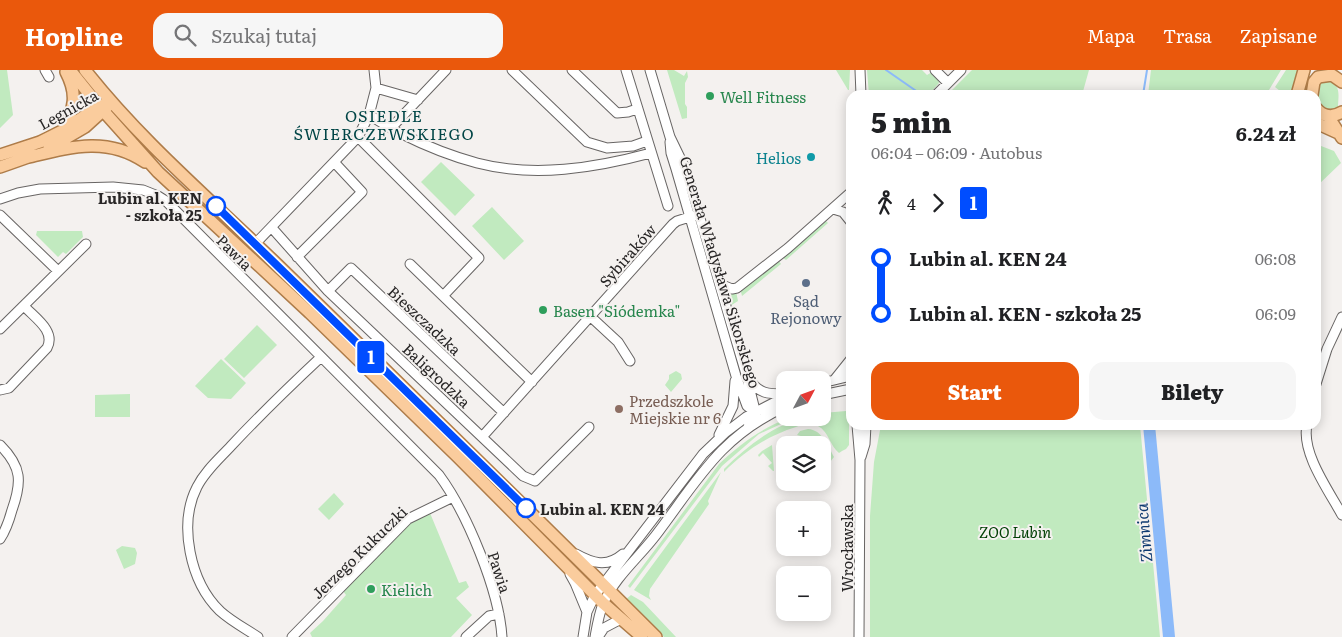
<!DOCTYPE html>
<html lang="pl">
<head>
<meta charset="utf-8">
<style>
	:root { --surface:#fff; --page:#f6f6f6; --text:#202124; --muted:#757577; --accent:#ea580c }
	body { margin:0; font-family:Literata,serif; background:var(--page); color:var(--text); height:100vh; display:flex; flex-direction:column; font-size:19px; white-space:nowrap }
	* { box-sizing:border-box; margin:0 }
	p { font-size:16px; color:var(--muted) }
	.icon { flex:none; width:28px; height:28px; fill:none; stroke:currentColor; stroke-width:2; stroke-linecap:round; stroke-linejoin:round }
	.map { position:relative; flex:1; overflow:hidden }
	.panel { position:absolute; left:846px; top:20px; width:475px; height:340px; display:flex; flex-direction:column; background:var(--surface); border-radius:15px; box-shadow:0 2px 12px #0003 }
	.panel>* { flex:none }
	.badge { padding:0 10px; border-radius:4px; font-size:18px; line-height:32px }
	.needle { width:32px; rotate:49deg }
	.fabs { position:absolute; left:776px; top:301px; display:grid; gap:10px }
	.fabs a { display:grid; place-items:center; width:55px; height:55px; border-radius:10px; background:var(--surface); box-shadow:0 2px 12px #0003; font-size:25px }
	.map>.badge { position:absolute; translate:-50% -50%; box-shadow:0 0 0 2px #fff }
	.legs { display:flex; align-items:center; gap:8px; height:55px; padding:0 25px; font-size:16px }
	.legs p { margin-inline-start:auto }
	.headline { display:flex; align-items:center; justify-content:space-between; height:85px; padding:0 25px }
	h1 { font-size:28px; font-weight:800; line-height:38px }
	.action { display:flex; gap:10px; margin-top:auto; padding:10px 25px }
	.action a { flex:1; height:58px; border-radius:15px; background:var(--accent); color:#fff; font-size:20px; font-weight:800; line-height:58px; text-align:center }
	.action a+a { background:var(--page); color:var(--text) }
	ul { padding:0 25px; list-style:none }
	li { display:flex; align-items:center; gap:18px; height:55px; font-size:19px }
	li i { display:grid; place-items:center; width:8px; height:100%; margin:0 6px; background:currentColor }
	li i::after { content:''; width:12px; height:12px; margin:-6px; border:4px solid; border-radius:50%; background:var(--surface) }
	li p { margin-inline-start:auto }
	li:first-child i { background:linear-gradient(#0000 50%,currentColor 0) }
	li:last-child i { background:linear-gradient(currentColor 50%,#0000 0) }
	header { display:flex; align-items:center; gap:30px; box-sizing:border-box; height:70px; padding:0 25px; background:var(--accent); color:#fff }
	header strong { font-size:24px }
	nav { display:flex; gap:28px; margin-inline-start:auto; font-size:18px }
	.search { width:350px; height:45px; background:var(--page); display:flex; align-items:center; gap:12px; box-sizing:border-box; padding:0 18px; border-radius:15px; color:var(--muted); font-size:19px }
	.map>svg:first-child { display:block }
	.green { fill:#c1eabf }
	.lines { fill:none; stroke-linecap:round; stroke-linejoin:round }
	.stream { stroke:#8cbaf9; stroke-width:2 }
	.river { stroke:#8cbaf9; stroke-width:12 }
	.minor-casing { stroke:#686564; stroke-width:11 }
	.major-casing { stroke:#ae7c49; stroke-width:14 }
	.minor { stroke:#fff; stroke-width:9 }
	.major { stroke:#facc9d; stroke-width:11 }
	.line-1-casing { stroke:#fff; stroke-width:11 }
	.line-1 { stroke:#004dff; stroke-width:8 }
	.leisure-dot { fill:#2e9e5b; stroke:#f4f1ef; stroke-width:2 }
	.culture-dot { fill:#0f9aa8; stroke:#f4f1ef; stroke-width:2 }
	.stop-1-dot { fill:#fff; stroke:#004dff; stroke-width:2.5 }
	.service-dot { fill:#5c6f8a; stroke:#f4f1ef; stroke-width:2 }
	.education-dot { fill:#8d6e63; stroke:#f4f1ef; stroke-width:2 }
	.labels { text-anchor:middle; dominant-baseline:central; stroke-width:4; stroke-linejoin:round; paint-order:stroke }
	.leisure-label { font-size:15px; fill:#27864d; stroke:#f4f1ef; text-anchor:start }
	.street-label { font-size:15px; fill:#282626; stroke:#f4f1ef }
	.culture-label { font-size:15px; fill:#0d838f; stroke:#f4f1ef; text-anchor:end }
	.stop-label { font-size:15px; font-weight:bold; fill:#282626; stroke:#f4f1ef; text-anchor:end }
	.service-label { font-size:15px; fill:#4e5e75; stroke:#f4f1ef }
	.education-label { font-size:15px; fill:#785e54; stroke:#f4f1ef; text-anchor:start }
	.park-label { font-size:15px; font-style:italic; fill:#024105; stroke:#f4f1ef }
	.neighbourhood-label { font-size:16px; letter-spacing:1px; fill:#014546; stroke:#f4f1ef }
	.water-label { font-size:16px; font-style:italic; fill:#0d3970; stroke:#f4f1ef }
</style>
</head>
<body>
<header>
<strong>Hopline</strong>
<div class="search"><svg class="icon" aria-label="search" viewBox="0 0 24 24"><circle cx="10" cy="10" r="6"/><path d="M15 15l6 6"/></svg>Szukaj tutaj</div>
<nav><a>Mapa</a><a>Trasa</a><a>Zapisane</a></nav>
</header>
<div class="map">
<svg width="1342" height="567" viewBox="0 0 1342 567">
	<rect width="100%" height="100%" fill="#f4f1ef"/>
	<path class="green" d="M0,0h7l6,45 -13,13z
		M667,0h7l10,6 3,-5 1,6 -3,6v21l2,3v11l-5,1z
		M836,0h14l-1,20h-1z
		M867,0h55l5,5 5,-3 6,6 1,5 -9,10 1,2h-62z
		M972,0h117l-7,25h-135z
		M1151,0h130l-15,25h-118z
		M1286,0h15l-8,25h-8l-10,-8z
		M1328,11c14,4 10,15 10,27l-8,2 -7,-3 -5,-10 1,-14z
		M1316,74l18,7 7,12 -25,24z
		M441,92l34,33 -20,21 -34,-34z
		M492,137l32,34 -20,19 -32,-34z
		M826,151l2,2 -42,37 -3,-2z
		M37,161h45l1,6 -17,17 -3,-2 -5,5 -22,-22z
		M779,191l2,3 -39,32 -2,-8 24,-19 6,-1z
		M736,221l2,10 -8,5 -3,-13z
		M257,255l20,20 -33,33 -20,-19z
		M221,289l25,24 -15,16 -23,-1 -13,-12z
		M676,301l5,3 1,5 -11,13 -6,-7 4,-6v-4z
		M130,324v23h-35v-22z
		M846,341l3,3v31l-3,4 -4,2 -3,2c-9,-7 -10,-21 -21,-27 -7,-5 -14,-2 -22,1 -29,9 -51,24 -72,45v-3c22,-22 48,-43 79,-51 6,-1 13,0 19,0l1,-5z
		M788,348h6l-35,16 -37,32 -92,122 -2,-2 91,-122c21,-20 42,-35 69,-46z
		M881,355h259l20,212h-290v-121l4,-54z
		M808,359c14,1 20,16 26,28l-11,14 -1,-26h-6l-8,-7 -11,-3 3,-4z
		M790,368l1,3 -7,5 1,29 -4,4 -3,-6 4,1 2,-5h-5l-1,-24 5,-5z
		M772,375l2,26h-1l-5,-5 4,-3 -9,-10 -4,4 -1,-2 4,-4z
		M721,402l-13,29 1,3 -59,85 -1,7 2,4 -17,-10z
		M334,423l10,11 -15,16 -11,-11z
		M430,443l29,70 7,-2 3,6 -13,11 16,17 -21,22h-139l-2,-4 13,-12 23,-26 -3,-4 68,-69z
		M122,476l13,2 2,5 -2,11 -11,5 -8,-19z
		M631,525l12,7 33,35h-12l-39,-37z"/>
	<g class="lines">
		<path class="stream" d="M886,0l36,25
			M1143,25l4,-25"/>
		<path class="river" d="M1149,355l20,212"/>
		<g class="minor-casing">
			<path id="minor" d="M45,0l4,7
				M512,0l75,72 20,6 26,-2 14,-5
				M572,0l45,43 11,-1 9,-3
				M626,0l42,136
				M650,0l20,67 14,29 10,32 52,176 8,32v6l-6,15
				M860,0l1,25
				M935,0l13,13
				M376,18l42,12
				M936,25l25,-25
				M369,45c11,6 21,14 33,19 24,12 49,22 75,29 57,15 118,5 174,-10
				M391,58l55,-58
				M358,67l121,121 -36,38 89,86
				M670,72l1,11 5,16 60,207 11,30 9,7
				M0,129l18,-6 22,-4 73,-2 30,3 15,6 8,5 273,274c28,38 60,115 63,162
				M833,139l10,3 8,10
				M0,145l58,56
				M272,158l56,63 195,185 12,5 54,-54
				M256,173l102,-106 11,-22 7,-27 -2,-18
				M297,187l65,-65 -28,-30
				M410,194l33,32
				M720,214l12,5 5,-1 51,-40 63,-56
				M328,221l23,-23 153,145
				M591,247l27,25 12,19
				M0,259l86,-85
				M749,309c10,15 19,15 36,15
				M835,309l16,-20
				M822,313l29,-7
				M1316,314l11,-35 15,-32
				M0,320l9,-2 38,-40c9,-17 -12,-30 -23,-42
				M822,325l29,-6
				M857,355l3,35 -1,177
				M1307,355c-6,28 22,66 35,90
				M719,365l14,-29 2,-25
				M482,367l191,-213 4,-3 22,-7
				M0,375c22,22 22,37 12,65 -3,11 -6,20 -12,29
				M861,387l4,-13 1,-19
				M576,484c16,9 31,14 47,0
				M570,504l5,9 12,29
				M258,567c-12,-8 -27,-16 -38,-26 -30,-29 -42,-87 -23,-124 8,-16 22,-28 34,-41 29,-31 59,-60 90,-89
				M292,567l116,-118 45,-22
				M466,567l23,-21 10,-2
				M583,567l4,-25 8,-17 108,-141 22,-21 21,-16 39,-20
				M595,567c2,-11 4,-23 8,-33 13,-29 38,-48 56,-73 39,-52 63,-96 126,-124
				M598,567l6,-9 17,-9"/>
		</g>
		<g class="major-casing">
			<path id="major" d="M70,0l29,36 59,66 152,141 148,144 145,146 39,34
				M85,0c59,75 134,137 202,204 123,120 247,241 369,363
				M1297,25l7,-25
				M1312,25l2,-13 4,-5 14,-2 10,7
				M1316,38c7,9 16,10 26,4
				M1328,46l14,22
				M1316,53l22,10
				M64,60c10,-23 14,-35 2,-58
				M49,78l36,-21 22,-20
				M0,85l40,-13 24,-12 35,-24 6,-2
				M29,87c41,-10 78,-21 116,5
				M0,97l34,-12"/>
		</g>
		<use href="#minor" class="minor"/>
		<use href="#major" class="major"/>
	</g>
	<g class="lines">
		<g class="line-1-casing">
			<path id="line-1" d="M216,136l310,302"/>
		</g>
		<use href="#line-1" class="line-1"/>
	</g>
	<g class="leisure-dot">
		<circle cx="710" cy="26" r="5"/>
		<circle cx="543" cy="240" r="5"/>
		<circle cx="371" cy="519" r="5"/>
	</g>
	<circle class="culture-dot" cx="811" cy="87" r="5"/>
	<g class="stop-1-dot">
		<circle cx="216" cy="136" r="9"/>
		<circle cx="526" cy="438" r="9"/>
	</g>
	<circle class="service-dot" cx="806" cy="213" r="5"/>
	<circle class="education-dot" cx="619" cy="339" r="5"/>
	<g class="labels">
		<g class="leisure-label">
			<text x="720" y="26">Well Fitness</text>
			<text x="553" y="240">Basen "Siódemka"</text>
			<text x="381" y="519">Kielich</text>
		</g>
		<g class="street-label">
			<text transform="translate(68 39) rotate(-29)">Legnicka</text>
			<text transform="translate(235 182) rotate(45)">Pawia</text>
			<text transform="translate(627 185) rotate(-49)">Sybiraków</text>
			<text transform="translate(721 202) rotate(73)">Generała Władysława Sikorskiego</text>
			<text transform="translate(425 250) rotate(43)">Bieszczadzka</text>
			<text transform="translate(437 305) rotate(43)">Baligrodzka</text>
			<text transform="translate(846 478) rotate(-90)">Wrocławska</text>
			<text transform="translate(359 482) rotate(-44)">Jerzego Kukuczki</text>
			<text transform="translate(500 502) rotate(72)">Pawia</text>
		</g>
		<g class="culture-label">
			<text x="801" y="87">Helios</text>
		</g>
		<g class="stop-label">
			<text x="202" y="127">Lubin al. KEN<tspan x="202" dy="17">- szkoła 25</tspan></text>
			<text x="540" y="438" text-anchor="start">Lubin al. KEN 24</text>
		</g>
		<g class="service-label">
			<text x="806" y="230">Sąd<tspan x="806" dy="17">Rejonowy</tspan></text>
		</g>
		<g class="education-label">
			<text x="629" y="330">Przedszkole<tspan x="629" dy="17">Miejskie nr 6</tspan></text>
		</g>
		<g class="park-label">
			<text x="1015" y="461">ZOO Lubin</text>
		</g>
		<g class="neighbourhood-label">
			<text x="384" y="45">OSIEDLE<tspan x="384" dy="18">ŚWIERCZEWSKIEGO</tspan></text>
		</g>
		<g class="water-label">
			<text transform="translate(1143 463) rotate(-95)">Zimnica</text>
		</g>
	</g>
</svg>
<div class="fabs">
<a><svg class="needle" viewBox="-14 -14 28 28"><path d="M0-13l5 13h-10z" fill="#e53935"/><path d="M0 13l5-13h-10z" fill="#757577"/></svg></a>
<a><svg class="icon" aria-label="layers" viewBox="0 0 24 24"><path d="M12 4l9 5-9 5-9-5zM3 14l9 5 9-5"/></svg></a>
<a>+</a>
<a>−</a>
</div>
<b class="badge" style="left:371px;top:287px;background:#004dff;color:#fff">1</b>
<section class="panel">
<div class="headline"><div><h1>5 min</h1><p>06:04 – 06:09 · Autobus</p></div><b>6.24 zł</b></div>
<div class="legs"><svg class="icon" aria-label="walk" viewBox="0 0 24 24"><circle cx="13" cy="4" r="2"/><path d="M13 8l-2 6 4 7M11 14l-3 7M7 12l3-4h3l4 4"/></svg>4<svg class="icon" aria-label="forward" viewBox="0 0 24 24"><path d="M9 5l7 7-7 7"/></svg><b class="badge" style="background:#004dff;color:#fff">1</b></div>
<ul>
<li><i style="color:#004dff"></i><b>Lubin al. KEN 24</b><p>06:08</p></li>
<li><i style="color:#004dff"></i><b>Lubin al. KEN - szkoła 25</b><p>06:09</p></li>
</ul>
<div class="action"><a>Start</a><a>Bilety</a></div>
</section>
</div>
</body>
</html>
